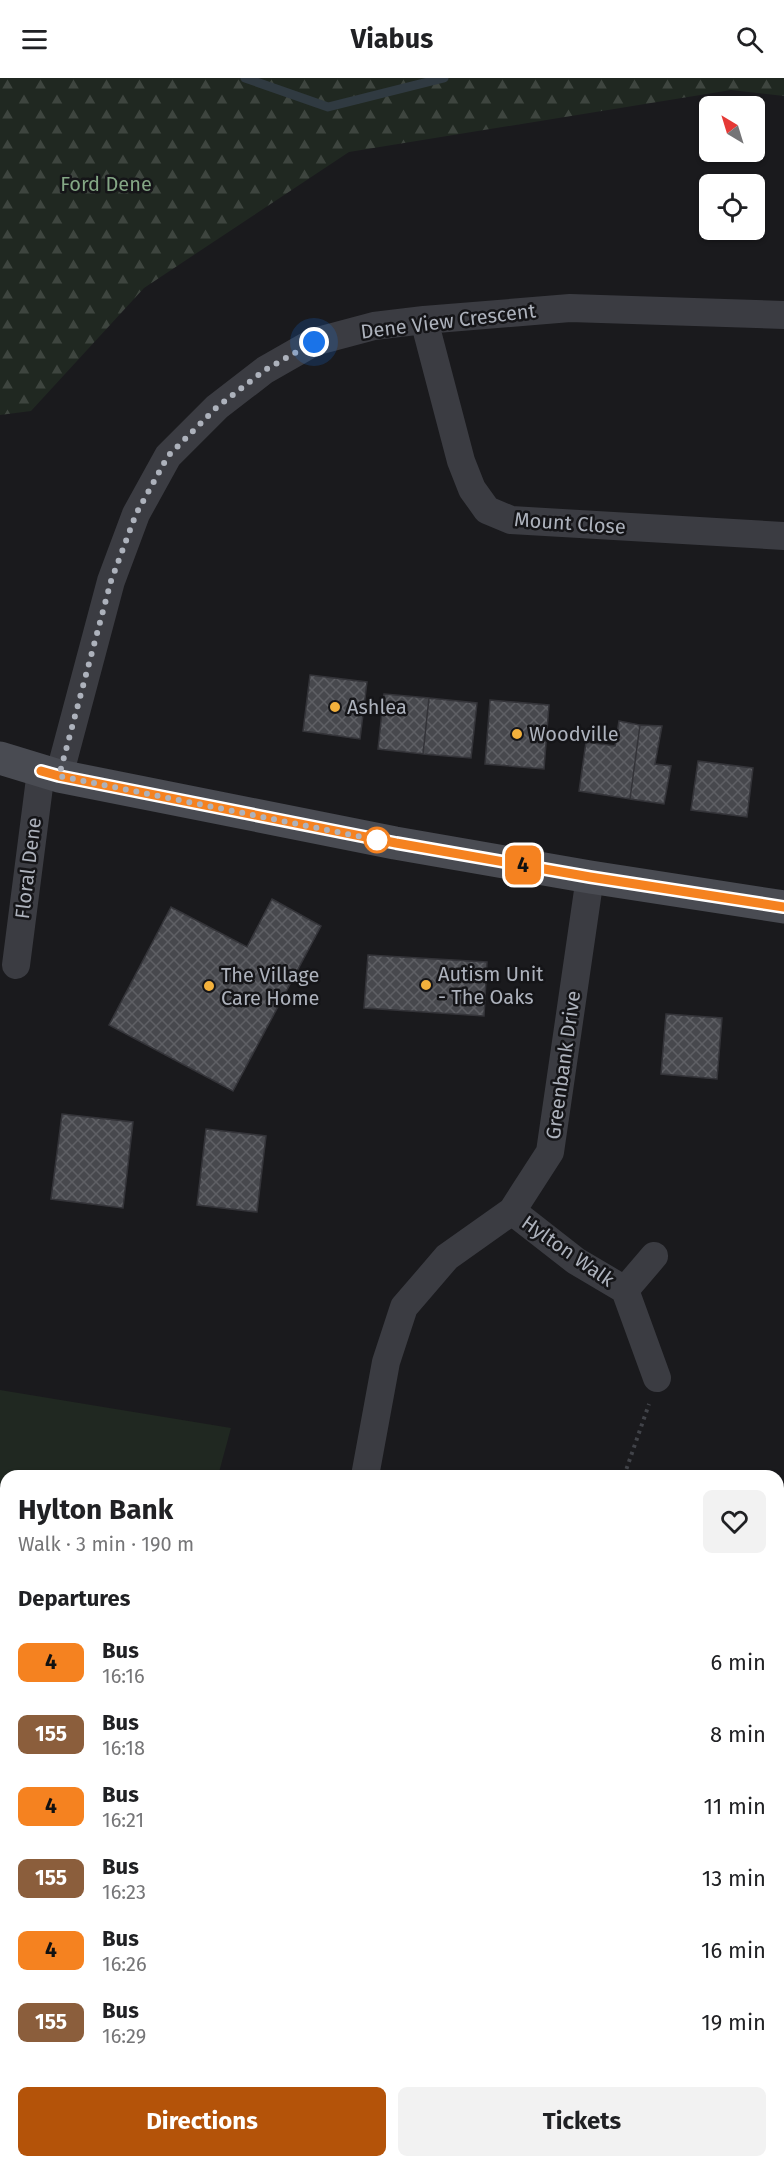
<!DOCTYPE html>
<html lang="en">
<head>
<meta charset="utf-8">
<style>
	:root { --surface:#fff; --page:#f2f2f2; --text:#202124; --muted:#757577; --accent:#b45309 }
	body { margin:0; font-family:"Fira Sans",sans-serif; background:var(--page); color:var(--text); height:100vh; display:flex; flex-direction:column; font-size:22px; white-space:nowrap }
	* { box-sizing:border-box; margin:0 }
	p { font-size:20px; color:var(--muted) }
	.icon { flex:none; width:33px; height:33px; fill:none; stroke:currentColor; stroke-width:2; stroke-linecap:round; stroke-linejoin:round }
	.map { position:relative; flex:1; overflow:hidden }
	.side { position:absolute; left:0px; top:1392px; width:784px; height:698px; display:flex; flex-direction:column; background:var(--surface); border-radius:18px 18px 0 0; box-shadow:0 2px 4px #0004 }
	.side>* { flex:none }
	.badge { padding:0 12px; border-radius:9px; font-size:21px; line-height:39px }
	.needle { width:39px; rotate:322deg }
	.controls { position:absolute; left:699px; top:18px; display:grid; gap:12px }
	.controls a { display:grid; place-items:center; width:66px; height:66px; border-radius:9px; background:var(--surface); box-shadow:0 2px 4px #0004; font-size:30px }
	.you { position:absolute; width:30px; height:30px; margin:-15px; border:4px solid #fff; border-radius:50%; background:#1a73e8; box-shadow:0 0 0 9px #1a73e833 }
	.map>.badge { position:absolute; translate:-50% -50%; box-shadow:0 0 0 3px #fff }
	h2 { padding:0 18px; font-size:22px; line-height:54px }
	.round { display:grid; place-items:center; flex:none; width:63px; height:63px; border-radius:9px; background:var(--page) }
	.head { display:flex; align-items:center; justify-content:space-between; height:102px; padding:0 18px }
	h1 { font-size:28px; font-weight:700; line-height:45px }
	.button { display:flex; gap:12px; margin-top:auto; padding:12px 18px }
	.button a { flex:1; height:69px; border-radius:9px; background:var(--accent); color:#fff; font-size:24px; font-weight:700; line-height:69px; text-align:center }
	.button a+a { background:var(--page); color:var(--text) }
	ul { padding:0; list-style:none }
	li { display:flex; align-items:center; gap:18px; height:72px; padding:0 18px }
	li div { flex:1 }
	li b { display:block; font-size:22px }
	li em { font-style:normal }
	li .badge { min-width:66px; font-weight:700; text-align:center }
	header { display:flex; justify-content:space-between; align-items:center; height:78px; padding:0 18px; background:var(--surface); font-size:27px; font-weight:700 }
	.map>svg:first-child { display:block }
	.forest { fill:url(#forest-firs) }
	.green { fill:#202821 }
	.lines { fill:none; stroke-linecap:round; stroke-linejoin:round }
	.stream { stroke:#303a41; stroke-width:9 }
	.building { fill:url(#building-cross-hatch); stroke:#343439; stroke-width:1.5 }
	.path { stroke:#414349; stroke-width:4; stroke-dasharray:3 4.5; stroke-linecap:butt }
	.street { stroke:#3b3c42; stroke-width:28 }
	.secondary { stroke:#494b52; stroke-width:33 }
	.line-casing { stroke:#fff; stroke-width:14 }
	.line { stroke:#f58220; stroke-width:9 }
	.walk { stroke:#adb2bc; stroke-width:6; stroke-dasharray:0 10.8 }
	.poi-dot { fill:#f3b13c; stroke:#151518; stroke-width:2 }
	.stop-dot { fill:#fff; stroke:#f58220; stroke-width:3 }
	.labels { text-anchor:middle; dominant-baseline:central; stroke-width:5; stroke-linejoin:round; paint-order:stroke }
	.park-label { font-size:20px; fill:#84a785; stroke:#151518 }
	.street-label { font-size:20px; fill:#adb2bc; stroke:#151518 }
	.poi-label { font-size:20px; fill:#adb2bc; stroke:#151518; text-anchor:start }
</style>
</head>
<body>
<header><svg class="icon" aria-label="menu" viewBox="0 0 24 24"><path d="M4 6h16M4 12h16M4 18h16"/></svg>Viabus<svg class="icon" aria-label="search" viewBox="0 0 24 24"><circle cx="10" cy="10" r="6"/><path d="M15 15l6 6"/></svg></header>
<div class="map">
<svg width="784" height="2089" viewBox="0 0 784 2089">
	<defs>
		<pattern id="forest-firs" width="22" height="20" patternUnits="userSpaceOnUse" patternTransform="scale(1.5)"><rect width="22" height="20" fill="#202821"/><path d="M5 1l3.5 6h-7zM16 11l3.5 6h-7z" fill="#3e453f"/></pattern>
		<pattern id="building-cross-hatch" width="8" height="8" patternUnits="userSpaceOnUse" patternTransform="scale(1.5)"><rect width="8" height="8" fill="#47484d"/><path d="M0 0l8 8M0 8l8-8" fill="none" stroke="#5f6065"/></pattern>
	</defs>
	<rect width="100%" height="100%" fill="#1a1a1d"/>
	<path class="forest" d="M0,0h784v18l-53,-6 -382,62 -205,136 -113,123 -31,4z
		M0,1816l6,1v267h125v5h-131z"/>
	<path class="green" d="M0,1312l231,38 -13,48h-212v419l-6,-1z"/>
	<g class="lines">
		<path class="stream" d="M245,0l83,29 116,-29"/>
	</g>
	<path class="building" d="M310,597l57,7 -7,57 -57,-8z
		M384,616l45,4 -6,56 -45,-5z
		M429,620l48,5 -6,55 -48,-4z
		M490,622l59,5 -5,64 -59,-5z
		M619,643l21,4 -10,74 -51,-8 7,-49 29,4z
		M640,647l22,1 -7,38 16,2 -7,38 -34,-5z
		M698,683l55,7 -6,49 -56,-7z
		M272,821l49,27 -88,165 -124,-66 62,-118 76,40z
		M368,877l119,7 -3,54 -120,-8z
		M666,936l56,4 -5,61 -56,-5z
		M62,1036l71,8 -10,86 -72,-9z
		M206,1051l60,7 -9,76 -60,-7z"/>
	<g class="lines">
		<path class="path" d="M624,1398l25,-72
			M65,2089l4,-5"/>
		<path class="street" d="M424,242l37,141 11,28 15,21 24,10 273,16
			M59,698l52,-195 25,-67 32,-58 49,-49 48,-37 49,-28 60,-16 50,-6 146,-12 214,7
			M16,887l25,-194
			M512,1133l64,50 49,29 32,88
			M625,1212l29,-34
			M365,1398l21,-114 18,-55 43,-50 65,-46 38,-59 40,-275
			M778,1481l6,-8
			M250,2084v5
			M632,2089l1,-5"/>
		<path class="secondary" d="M0,680l59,18 336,67 195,34 194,30"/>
	</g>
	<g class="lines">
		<g class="line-casing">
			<path id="line" d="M41,693l18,5 337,67 194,34 194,30"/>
		</g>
		<use href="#line" class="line"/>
		<path class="walk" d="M314,264l-49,28 -48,37 -49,49 -32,58 -25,67 -52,195 318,64"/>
	</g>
	<g class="poi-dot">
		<circle cx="335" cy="629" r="6"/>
		<circle cx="517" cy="656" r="6"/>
		<circle cx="426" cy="907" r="6"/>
		<circle cx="209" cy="908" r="6"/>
	</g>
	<circle class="stop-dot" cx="377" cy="762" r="12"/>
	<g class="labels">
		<g class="park-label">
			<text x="106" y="106">Ford Dene</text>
		</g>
		<g class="street-label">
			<text transform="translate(448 243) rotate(-7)">Dene View Crescent</text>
			<text transform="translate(570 445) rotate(4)">Mount Close</text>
			<text transform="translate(28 790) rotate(-83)">Floral Dene</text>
			<text transform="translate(563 987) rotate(-82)">Greenbank Drive</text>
			<text transform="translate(568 1173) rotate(35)">Hylton Walk</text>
		</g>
		<g class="poi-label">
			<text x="347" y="629">Ashlea</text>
			<text x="529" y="656">Woodville</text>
			<text x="438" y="896">Autism Unit<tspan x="438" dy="23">- The Oaks</tspan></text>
			<text x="221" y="897">The Village<tspan x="221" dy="23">Care Home</tspan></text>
		</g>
	</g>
</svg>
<div class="controls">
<a><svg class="needle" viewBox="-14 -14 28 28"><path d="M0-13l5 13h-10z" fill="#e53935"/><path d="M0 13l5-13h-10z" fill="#757577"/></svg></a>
<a><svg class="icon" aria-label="locate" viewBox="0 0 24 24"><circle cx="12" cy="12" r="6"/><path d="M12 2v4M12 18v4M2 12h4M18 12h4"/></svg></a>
</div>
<div class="you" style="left:314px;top:264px"></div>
<b class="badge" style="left:523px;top:787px;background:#f58220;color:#111">4</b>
<section class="side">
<div class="head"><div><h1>Hylton Bank</h1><p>Walk · 3 min · 190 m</p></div><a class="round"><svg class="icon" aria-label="heart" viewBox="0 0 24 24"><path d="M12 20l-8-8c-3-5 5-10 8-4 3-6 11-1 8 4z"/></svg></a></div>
<h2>Departures</h2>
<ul>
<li><span class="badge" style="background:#f58220;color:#111">4</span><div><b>Bus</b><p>16:16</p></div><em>6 min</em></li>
<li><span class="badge" style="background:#8b5e3c;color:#fff">155</span><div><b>Bus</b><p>16:18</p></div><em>8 min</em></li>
<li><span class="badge" style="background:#f58220;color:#111">4</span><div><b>Bus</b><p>16:21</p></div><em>11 min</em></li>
<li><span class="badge" style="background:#8b5e3c;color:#fff">155</span><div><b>Bus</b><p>16:23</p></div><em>13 min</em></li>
<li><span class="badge" style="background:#f58220;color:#111">4</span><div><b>Bus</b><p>16:26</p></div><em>16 min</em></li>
<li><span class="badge" style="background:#8b5e3c;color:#fff">155</span><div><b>Bus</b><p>16:29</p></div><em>19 min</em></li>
</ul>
<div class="button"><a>Directions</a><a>Tickets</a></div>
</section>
</div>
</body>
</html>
